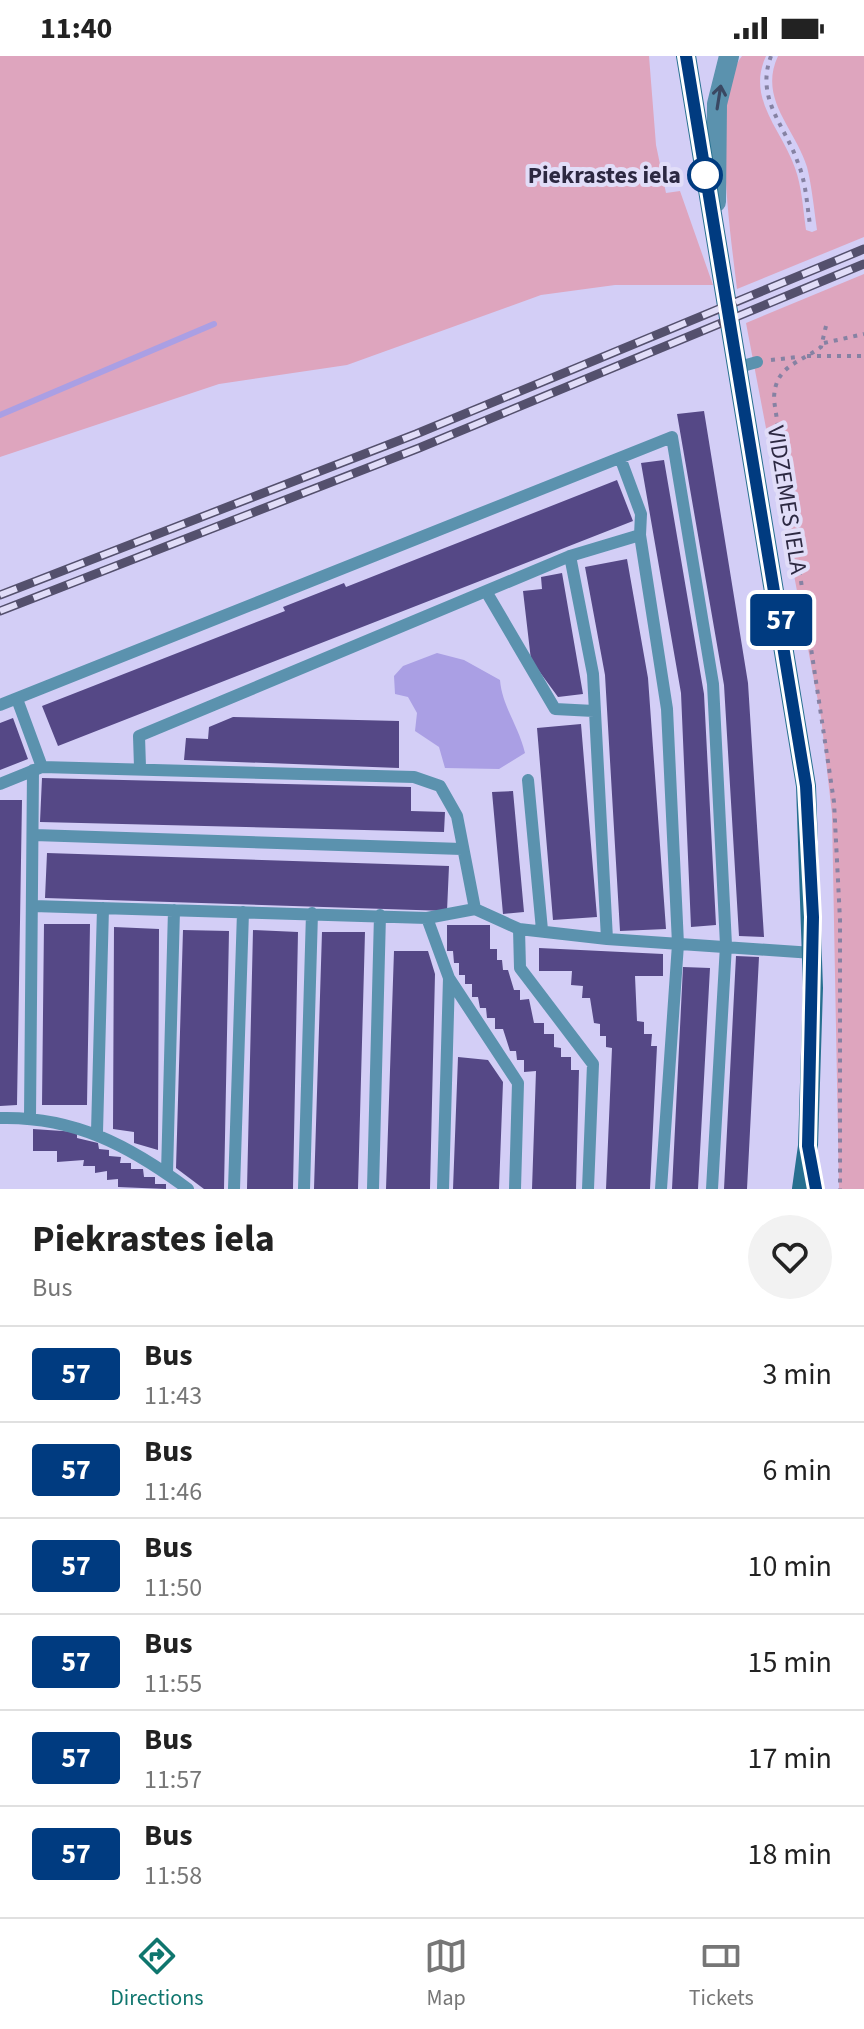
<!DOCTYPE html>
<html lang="en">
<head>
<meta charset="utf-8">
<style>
	:root { --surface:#fff; --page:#f2f2f2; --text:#222; --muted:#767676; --line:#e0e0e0; --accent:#0f766e }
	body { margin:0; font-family:"Source Sans 3",sans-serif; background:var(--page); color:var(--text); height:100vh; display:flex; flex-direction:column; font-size:30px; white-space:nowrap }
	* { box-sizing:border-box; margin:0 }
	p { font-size:26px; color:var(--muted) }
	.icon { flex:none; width:44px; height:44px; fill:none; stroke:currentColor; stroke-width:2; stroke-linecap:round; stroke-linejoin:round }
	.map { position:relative; height:1133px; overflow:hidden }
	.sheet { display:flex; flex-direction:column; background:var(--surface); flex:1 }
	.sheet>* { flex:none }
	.badge { padding:0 16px; border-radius:6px; font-size:28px; line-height:52px }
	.map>.badge { position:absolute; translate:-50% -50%; box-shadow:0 0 0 4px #fff }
	.round { display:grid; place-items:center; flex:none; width:84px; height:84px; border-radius:42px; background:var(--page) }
	.overview { display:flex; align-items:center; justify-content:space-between; height:136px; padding:0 32px }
	h1 { font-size:38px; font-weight:700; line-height:60px }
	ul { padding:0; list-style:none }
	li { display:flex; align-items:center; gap:24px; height:96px; padding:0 32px; border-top:2px solid var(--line) }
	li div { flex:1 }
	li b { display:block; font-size:30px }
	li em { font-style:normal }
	li .badge { min-width:88px; font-weight:700; text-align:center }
	.status { display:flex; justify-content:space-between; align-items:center; height:56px; padding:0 40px; background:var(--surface); direction:ltr }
	.status svg { height:22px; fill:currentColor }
	.dock { display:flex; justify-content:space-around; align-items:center; height:112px; border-top:2px solid var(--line); background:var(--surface); font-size:22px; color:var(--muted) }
	.dock a { display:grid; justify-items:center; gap:4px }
	.dock .current { color:var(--accent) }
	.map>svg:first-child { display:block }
	.green { fill:#dea5be }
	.water { fill:#aa9fe4 }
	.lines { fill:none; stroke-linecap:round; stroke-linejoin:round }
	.stream { stroke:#aa9fe4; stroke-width:6 }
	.building { fill:#554886 }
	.path { stroke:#8682a3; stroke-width:4; stroke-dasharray:4 6; stroke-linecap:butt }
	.lane { stroke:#5b92ae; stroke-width:12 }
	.street { stroke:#5b92ae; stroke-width:20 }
	.secondary { stroke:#266f90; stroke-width:20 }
	.rail-casing { stroke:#54506d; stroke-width:9 }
	.rail { stroke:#e1ddf8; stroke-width:6; stroke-dasharray:18; stroke-linecap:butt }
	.oneway { stroke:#3a4862 }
	.line-casing { stroke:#fff; stroke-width:18 }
	.line { stroke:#003b80; stroke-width:12 }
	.stop-dot { fill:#fff; stroke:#003b80; stroke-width:4 }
	.labels { text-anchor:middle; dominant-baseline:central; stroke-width:8; stroke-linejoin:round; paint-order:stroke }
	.stop-label { font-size:24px; font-weight:bold; fill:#2c2841; stroke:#e1ddf8; text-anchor:end }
	.street-label { font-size:24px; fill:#2c2841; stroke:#e1ddf8 }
</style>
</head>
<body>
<div class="status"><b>11:40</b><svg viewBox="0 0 49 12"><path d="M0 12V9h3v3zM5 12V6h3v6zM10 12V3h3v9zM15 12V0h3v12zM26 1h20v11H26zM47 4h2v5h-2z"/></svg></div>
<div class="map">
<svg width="864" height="1133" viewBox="0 0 864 1133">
	<rect width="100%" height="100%" fill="#d3cef6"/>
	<path class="green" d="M0,0h649l7,89 10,48 14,-2 33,94h-98l-74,10 -194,70 -128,19 -219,73z
		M742,0h24c-20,43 16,74 29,112 7,19 8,42 11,62l6,2 5,-2c-3,-21 -5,-43 -10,-63 -12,-39 -49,-68 -29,-111h86v181l-127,52c-6,-51 -27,-193 5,-233z
		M864,218v915h-25l-7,-375 -11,-97 -75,-394z"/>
	<path class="water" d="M437,597l27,7 36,20c2,26 18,44 25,73l-26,16 -54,-1 -6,-21 -24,-16 2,-18 -9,-16 -13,-3 -1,-18 9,-10z"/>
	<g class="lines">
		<path class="stream" d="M0,359l214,-91"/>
	</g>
	<path class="building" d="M704,355l44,272 16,254 -25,-1 -15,-251 -47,-271z
		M664,404l40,234 12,231 -25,2 -10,-234 -40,-230z
		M617,424l16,41 -575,225 -16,-40 243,-95 -2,-4 61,-24 2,4z
		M627,503l21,119 18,251 -46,2 -15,-256 -20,-108z
		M562,517l21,121 -25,3 -27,-37 -8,-69 19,-2 -1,-12z
		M233,661l166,4v47l-215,-8 2,-22 22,1 1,-12z
		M13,662l15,41 -28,11v-47z
		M581,668l16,193 -44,3 -16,-192z
		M42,722l369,9v24l34,1 -1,20 -404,-10z
		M513,735l11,121 -21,2 -11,-122z
		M0,744h22l-5,305 -17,1z
		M47,797l402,13 -2,45 -402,-13z
		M44,868h46l-3,181h-45z
		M447,869h43v24h7v11h5l1,10h5l6,20h6v10l9,-1 5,24h10v11h10v13l7,1v9h10v13h8l-3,119h-44l4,-118 -12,1v-12h-7l-1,-9h-6l-7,-22h-8v-11h-8l-1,-10h-6l-2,-11h-6v-13h-7v-9h-6v-12h-5l-1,-12h-6z
		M114,871l45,2 -1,221 -24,-7v-11l-21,-3z
		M183,874l46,1 -5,258h-20l-28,-21z
		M253,874l45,2 -5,257h-46z
		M322,876h43l-7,257h-44z
		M539,892l124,6v22h-28l2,45 7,1v12h8l-1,12h6l-7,143h-44l6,-141 -6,-1v-11h-6v-12l-6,-1 -4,-25h-8l1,-12 -12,-1 1,-14h-33z
		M394,895h34l7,23 -5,215h-44z
		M736,900l23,1 -12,232h-23z
		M683,911l27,1 -12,221h-26z
		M458,1001l30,3 15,22 -4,107h-46z
		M33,1073l44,3v6l21,5 1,6 10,1v6l12,1 -1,6h11v6h12l1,8h11v7h11v5l-48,-2v-8l-11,1v-9l-12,2v-7h-12l1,-6 -27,2v-11h-24z"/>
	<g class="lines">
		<path class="path" d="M771,0c-16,43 14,69 27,107 8,19 9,42 12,62
			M826,270l-5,21c-23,17 -47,19 -47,53l60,402 6,118v269
			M824,287l40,-9
			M807,300h57
			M771,304l27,-3"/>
		<path class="lane" d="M739,311l18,-5
			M621,404l20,54 -1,21 27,174 11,235 -17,245
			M570,500l23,118 14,265
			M487,537l68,116 39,2
			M17,643l25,68
			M0,649l672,-268 41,247 13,261 -14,244
			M140,711l-1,-31 431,-180 70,-21
			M528,724l14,150
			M0,728l42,-17 372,10 26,9 17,30 18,93
			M34,779l428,14
			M33,850l394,12 48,-9 44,20 88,10 206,14
			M427,862l22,60 69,105 -3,106
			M519,873l1,39 73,96 -5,125
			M30,1061l3,-347
			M0,1062c74,-2 130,28 188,71
			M97,1076l6,-224
			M167,1117l7,-263
			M234,1133l9,-277
			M304,1133l8,-276
			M373,1133l7,-274
			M443,1133l6,-211"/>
		<path class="street" d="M716,146l1,-98 12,-48"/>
		<path class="secondary" d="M686,0l120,730 7,202 -5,158 -6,43"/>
		<g class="rail-casing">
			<path id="rail" d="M0,539l416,-161 448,-185
				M0,555l419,-163 445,-184"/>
		</g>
		<use href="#rail" class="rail"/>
	</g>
	<defs><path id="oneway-shaft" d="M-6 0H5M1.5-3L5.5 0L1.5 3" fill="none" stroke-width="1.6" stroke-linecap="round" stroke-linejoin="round" transform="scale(2)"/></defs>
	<use class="oneway" href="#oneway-shaft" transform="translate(719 41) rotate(-81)"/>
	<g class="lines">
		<g class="line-casing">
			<path id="line" d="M686,0l120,730 7,131 -5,229 8,43"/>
		</g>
		<use href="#line" class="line"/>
	</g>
	<circle class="stop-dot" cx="705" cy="119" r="16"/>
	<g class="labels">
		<g class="stop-label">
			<text x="681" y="119">Piekrastes iela</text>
		</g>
		<g class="street-label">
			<text transform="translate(787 444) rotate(81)">VIDZEMES IELA</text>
		</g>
	</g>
</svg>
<b class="badge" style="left:781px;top:564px;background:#003b80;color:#fff">57</b>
</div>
<section class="sheet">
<div class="overview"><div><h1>Piekrastes iela</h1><p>Bus</p></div><a class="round"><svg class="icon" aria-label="heart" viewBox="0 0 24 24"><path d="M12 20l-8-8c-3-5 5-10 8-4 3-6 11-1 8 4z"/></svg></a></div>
<ul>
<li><span class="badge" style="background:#003b80;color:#fff">57</span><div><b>Bus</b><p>11:43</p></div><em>3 min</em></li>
<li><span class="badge" style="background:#003b80;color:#fff">57</span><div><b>Bus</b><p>11:46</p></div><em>6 min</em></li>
<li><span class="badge" style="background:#003b80;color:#fff">57</span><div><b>Bus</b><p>11:50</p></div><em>10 min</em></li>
<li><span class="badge" style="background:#003b80;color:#fff">57</span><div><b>Bus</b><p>11:55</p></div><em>15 min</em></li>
<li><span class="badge" style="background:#003b80;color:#fff">57</span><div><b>Bus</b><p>11:57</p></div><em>17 min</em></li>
<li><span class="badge" style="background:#003b80;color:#fff">57</span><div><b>Bus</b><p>11:58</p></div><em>18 min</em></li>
</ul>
</section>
<nav class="dock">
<a class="current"><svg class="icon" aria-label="directions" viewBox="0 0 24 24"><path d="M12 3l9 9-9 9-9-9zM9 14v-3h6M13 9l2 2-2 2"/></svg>Directions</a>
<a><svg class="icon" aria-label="map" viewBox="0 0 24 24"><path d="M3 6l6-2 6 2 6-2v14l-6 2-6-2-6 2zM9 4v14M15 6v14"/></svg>Map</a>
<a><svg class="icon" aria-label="tickets" viewBox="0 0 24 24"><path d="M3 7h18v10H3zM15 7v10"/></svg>Tickets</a>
</nav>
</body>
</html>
